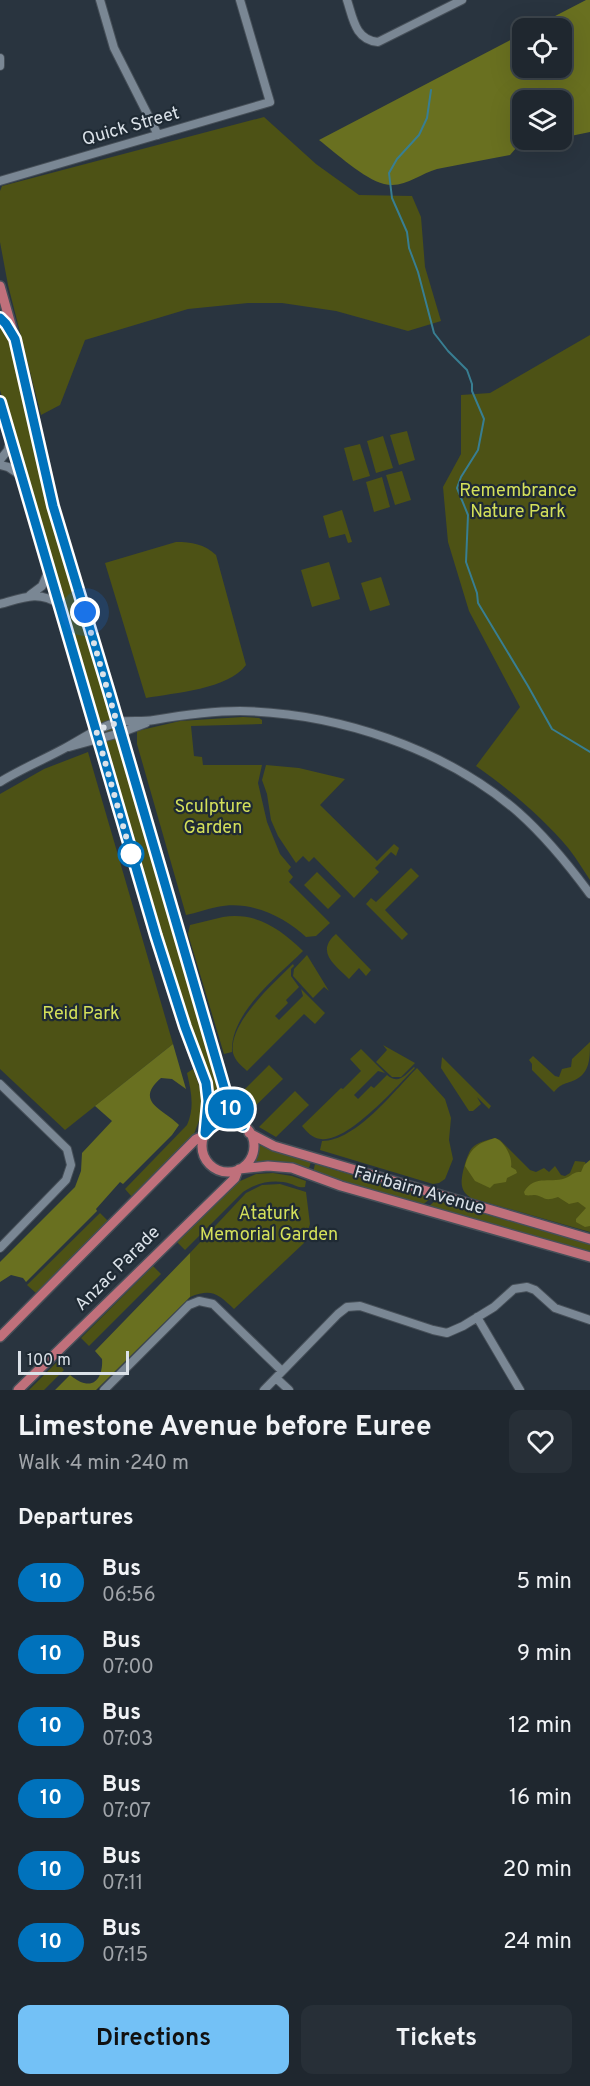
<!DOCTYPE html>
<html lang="en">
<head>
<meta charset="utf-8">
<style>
	:root { --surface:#1f272f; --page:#272f37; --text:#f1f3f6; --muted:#a1a5aa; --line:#3c444b; --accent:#73c1f6 }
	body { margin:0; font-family:Overpass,sans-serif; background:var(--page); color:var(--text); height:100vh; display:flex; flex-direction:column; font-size:22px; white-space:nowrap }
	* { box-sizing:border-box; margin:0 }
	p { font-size:20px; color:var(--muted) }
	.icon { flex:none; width:33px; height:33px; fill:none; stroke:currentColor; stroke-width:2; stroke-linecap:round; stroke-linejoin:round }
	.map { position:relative; height:1390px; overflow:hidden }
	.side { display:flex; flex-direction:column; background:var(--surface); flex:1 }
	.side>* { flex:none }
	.badge { padding:0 12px; border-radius:20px; font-size:21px; line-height:39px }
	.fabs { position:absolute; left:512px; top:18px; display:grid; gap:12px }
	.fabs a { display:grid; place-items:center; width:60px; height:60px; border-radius:12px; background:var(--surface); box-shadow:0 6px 24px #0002,0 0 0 2px var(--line); font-size:30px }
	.scale { position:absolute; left:18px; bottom:15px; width:111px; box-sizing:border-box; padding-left:6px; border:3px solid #dbe2e9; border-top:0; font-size:16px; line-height:21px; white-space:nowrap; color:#dbe2e9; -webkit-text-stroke:4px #1f2a34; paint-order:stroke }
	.you { position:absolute; width:30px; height:30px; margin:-15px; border:4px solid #fff; border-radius:50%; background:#1a73e8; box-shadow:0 0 0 9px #1a73e833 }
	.map>.badge { position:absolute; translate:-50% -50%; box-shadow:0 0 0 3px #fff }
	h2 { padding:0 18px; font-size:22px; line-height:54px }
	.round { display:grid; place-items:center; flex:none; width:63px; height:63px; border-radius:12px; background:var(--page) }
	.overview { display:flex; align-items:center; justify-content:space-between; height:102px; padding:0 18px }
	h1 { font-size:28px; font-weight:700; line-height:45px }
	.button { display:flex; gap:12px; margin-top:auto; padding:12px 18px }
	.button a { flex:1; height:69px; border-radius:12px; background:var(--accent); color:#111; font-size:24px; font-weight:700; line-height:69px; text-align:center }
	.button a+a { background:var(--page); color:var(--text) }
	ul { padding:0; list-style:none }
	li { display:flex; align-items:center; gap:18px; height:72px; padding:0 18px }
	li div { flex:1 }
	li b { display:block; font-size:22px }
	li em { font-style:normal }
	li .badge { min-width:66px; font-weight:700; text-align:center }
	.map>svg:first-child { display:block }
	.green { fill:#4d5215 }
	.forest { fill:#697020 }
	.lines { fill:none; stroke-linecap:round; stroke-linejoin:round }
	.stream { stroke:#387e92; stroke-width:2 }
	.minor-casing { stroke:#464f58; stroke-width:10 }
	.major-casing { stroke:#464f58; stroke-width:12 }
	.minor { stroke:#7a8794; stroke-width:8 }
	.major { stroke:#c0707b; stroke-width:9 }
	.line-casing { stroke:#fff; stroke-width:14 }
	.line { stroke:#0072bc; stroke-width:9 }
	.walk { stroke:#dbe2e9; stroke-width:6; stroke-dasharray:0 10.8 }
	.stop-dot { fill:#fff; stroke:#0072bc; stroke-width:3 }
	.labels { text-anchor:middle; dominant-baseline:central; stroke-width:4.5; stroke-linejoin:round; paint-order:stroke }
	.street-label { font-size:18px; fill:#dbe2e9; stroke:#1f2a34 }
	.park-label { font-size:18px; fill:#d4e05a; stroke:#1f2a34 }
</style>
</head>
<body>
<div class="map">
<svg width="590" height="1390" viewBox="0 0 590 1390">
	<rect width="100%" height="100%" fill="#29343f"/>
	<path class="green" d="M264,117l52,47 43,31 53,1 9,21 4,50 16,54 -33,10 -72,-20 -54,-8h-34l-60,6 -103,31 -25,65 -19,10 -33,-130 -8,-43v-51l2,-5z
		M0,316l4,14 9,16 95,354 101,355 22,63 -7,-1 -14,6 -5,-52 -37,-107 -168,-574z
		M590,335v545c-7,-10 -13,-21 -21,-31 -27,-32 -59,-59 -93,-83l44,-59 -51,-96 -21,-69 -5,-55 18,-33v-59l29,-2z
		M407,431l8,29 -16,5 -9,-30z
		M383,436l10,32 -17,5 -9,-32z
		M360,444l10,32 -17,5 -9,-33z
		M402,471l9,29 -16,5 -9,-30z
		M382,477l8,30 -16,5 -8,-30z
		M342,510l10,32 -4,1 -3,-9 -16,4 -6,-22z
		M176,542c16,0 28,2 40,13l30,110c-17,24 -72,28 -100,33l-41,-135z
		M329,562l11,37 -28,8 -11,-37z
		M381,577l9,28 -20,6 -9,-28z
		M243,717l16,1 3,2v4l-71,2 3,30 8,1 1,8h59l-4,18 9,39 13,32 11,13 -3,4 5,6 -4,5 41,41 -14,13 -10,1c-22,-21 -56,-37 -89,-30 -10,2 -21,6 -31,8l-49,-171v-13l43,-10z
		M88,752l85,292 -108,86 -65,-61v-275l44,-25z
		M266,765l33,3 46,11 -25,26 57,56 17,-17 5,4 -3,8 -5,-4 -16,16 4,4 -25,26 -40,-41 -5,5 -6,-6 -7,7 -18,-27 -7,-16 -4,-26 -5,-14z
		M411,868l8,8 -34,34 23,24 -6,6 -36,-36 5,-6 5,4z
		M317,872l24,24 -13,13 -24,-24z
		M223,917c34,-5 57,12 80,34 -25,25 -73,62 -71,101l-8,2 -36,-120 2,-9z
		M336,934l35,36 -5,6 -7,-8 -10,11c-14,-14 -34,-27 -13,-45z
		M307,955l22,36 -5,-4 -11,11 -20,-22 1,-7z
		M293,964l1,2 -3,3v7l8,11 -13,13 2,3 -13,13 4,4 24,-24 -2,-7 24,24 -10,11 -11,-10 -57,57c-5,-5 -12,-10 -14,-18 -5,-30 41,-70 60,-89z
		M590,1042c0,16 0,31 -15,38 -11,5 -12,2 -21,12l-22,-22v-6l-3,-4 4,-4 22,20 4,1 3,-8 9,-2 1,-8z
		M383,1045l32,18 -14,14h-9l-16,-15 11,-12z
		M361,1049l24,24 -7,-2 -24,24 4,4 13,-13 3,2 13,-13c12,10 18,0 27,-8l1,1c-18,18 -67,75 -94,71 -9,-1 -14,-7 -19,-13l39,-38 2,1 18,-18 -11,-12z
		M442,1057l49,49 -2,3 -12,-12 4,7 -8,7h-4l-28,-43z
		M269,1065l14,14 -37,36 -8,-19z
		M417,1068l28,31 6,19 -2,22 4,19 -8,20 -6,4 -6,1 -113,-34 2,-9c34,0 72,-50 95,-73z
		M193,1069l6,16 3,15 -2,18 -6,16 -62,63 -7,-8 62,-64c8,-18 4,-34 0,-52z
		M295,1091l14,14 -33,32 -17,-10z
		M495,1138l5,2 30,30 6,2 8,-4 5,4 6,-6 6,9 4,1 5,-3 5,-12 10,1 5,12v58l-119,-34c-4,-3 -8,-6 -9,-12 -2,-7 5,-33 10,-38 5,-6 16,-8 23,-10z
		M256,1144l55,18 -3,9 -57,-7z
		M315,1164l115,34v1l-9,7 -108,-33z
		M273,1173l19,3 14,5 -1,6c-6,1 -8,-1 -14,-3 -16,-5 -33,-2 -48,8l-58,58 -8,-8 61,-60 18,-8z
		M280,1184l26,8 4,32 -6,19 -70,66c-16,-15 -22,-21 -44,-12v-44l56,-60 16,-8z
		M436,1200l154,44v9l-162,-46z
		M100,1213l8,8 -72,72 -9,-8z
		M153,1266l8,8 -72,72 -8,-8z
		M57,1362l7,8 -20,20h-15z"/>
	<path class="forest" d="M586,0h4v132l-29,6v-38h-39v40h33l-38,7 -7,8c-25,5 -49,9 -73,14 -18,5 -33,20 -53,15 -20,-5 -48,-31 -65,-44l203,-106v34h39v-40h-29z
		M173,1044l13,45 -14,-10 -11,-1c-28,24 4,32 18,47l-7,10 -49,49 -3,-2 -24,27 1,2 -71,71 -3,-4 -12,-3 -11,7v-20l75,-75 6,-16 1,-18 30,-32 -17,-15z
		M495,1138c9,3 18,19 16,29l5,3 1,3 -10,5 -1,4 -12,2 -4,4 -15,-7 -10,-15c5,-18 13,-23 30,-28z
		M590,1160v66l-5,1 -9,-5v-3l10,-11 -8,-6 -9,2 -11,-7c-15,5 -12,0 -23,-2 -3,0 -7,1 -10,0l-1,-3c11,-19 28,-7 44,-15 5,-3 6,-5 13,-5l3,-7z
		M190,1253v44l-94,93h-41l15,-15c4,3 9,7 14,8 15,4 19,-13 18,-24l-7,-8z"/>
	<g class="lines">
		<path class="stream" d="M431,90l-4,28 -8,17 -22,24 -8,14 3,25 15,34 2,16 9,24 16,61 14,18 19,19 5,14v7l12,28 -6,31 -17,27 -4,11 11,27 -2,47 11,31 1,10 50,83 24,43 38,23"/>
		<g class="minor-casing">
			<path id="minor" d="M100,0l14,48 44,87
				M347,0c6,18 8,40 31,42l84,-42
				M0,58v8
				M0,181l270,-79 -30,-102
				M0,460l8,-10 2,-10
				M0,465l8,2 12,8
				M30,595l12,-9 7,-16
				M0,604c22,-6 39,-14 59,0
				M69,747l51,-14 26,-10
				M0,782c21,-13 43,-22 65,-34 17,-9 33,-21 53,-26 11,-2 24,0 36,-2 29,-5 57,-9 86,-9 97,2 204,37 278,101 27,24 50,52 72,82
				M0,1084l67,65 4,16 -5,15 -66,68
				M477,1317l43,73
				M276,1378l13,12
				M104,1390l85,-85 10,-4 14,3 69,67
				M264,1390l74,-76 9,-7 13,-1 73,24 14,3 16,-7 31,-19 20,-18 13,-2 8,3 20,18 35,12"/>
		</g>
		<g class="major-casing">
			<path id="major" d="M0,286l15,53 38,167 56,185 117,403 6,16 11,16
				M0,402l156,534 29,91 21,56 2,18 -3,32
				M202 1146a26 26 0 1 1 52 0a26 26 0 1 1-52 0Z
				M249,1133l25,13 316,93
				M239,1169l29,-3 24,2 49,18 249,71
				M0,1337l196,-198 9,-4
				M18,1390l217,-212 3,-8"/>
		</g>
		<use href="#minor" class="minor"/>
		<use href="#major" class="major"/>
	</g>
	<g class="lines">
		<g class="line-casing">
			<path id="line" d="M0,318l6,6 9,15 38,167 56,186 117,402 6,16 11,16c-14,-8 -28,-6 -38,7l3,-32 -2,-18 -21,-56 -29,-91 -156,-534"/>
		</g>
		<use href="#line" class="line"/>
		<path class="walk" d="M85,612l32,111 -21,7 35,124"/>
	</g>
	<circle class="stop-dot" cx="131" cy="854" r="12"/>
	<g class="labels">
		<g class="street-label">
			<text transform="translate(131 127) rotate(-16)">Quick Street</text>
			<text transform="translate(419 1191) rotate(16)">Fairbairn Avenue</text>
			<text transform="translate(118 1269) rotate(-45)">Anzac Parade</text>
		</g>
		<g class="park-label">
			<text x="518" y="491">Remembrance<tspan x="518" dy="21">Nature Park</tspan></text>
			<text x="213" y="807">Sculpture<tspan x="213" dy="21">Garden</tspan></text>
			<text x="81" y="1014">Reid Park</text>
			<text x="269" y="1214">Ataturk<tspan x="269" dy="21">Memorial Garden</tspan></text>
		</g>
	</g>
</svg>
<div class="fabs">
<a><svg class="icon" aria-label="locate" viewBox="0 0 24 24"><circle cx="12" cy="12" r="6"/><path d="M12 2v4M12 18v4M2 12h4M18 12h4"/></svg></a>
<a><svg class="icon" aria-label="layers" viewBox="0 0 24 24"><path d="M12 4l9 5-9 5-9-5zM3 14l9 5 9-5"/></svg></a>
</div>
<div class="scale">100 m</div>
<div class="you" style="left:85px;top:612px"></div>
<b class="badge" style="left:231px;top:1109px;background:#0072bc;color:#fff">10</b>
</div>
<section class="side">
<div class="overview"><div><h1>Limestone Avenue before Euree</h1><p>Walk · 4 min · 240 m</p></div><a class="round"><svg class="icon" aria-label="heart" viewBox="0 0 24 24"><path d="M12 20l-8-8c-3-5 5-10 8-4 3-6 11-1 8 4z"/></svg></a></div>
<h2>Departures</h2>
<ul>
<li><span class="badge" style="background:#0072bc;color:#fff">10</span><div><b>Bus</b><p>06:56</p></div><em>5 min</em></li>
<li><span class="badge" style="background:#0072bc;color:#fff">10</span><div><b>Bus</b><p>07:00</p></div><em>9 min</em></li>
<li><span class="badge" style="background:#0072bc;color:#fff">10</span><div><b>Bus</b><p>07:03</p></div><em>12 min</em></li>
<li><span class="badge" style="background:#0072bc;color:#fff">10</span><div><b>Bus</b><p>07:07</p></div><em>16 min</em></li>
<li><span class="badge" style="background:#0072bc;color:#fff">10</span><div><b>Bus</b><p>07:11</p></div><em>20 min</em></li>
<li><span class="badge" style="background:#0072bc;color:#fff">10</span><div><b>Bus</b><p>07:15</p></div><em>24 min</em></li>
</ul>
<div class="button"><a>Directions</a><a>Tickets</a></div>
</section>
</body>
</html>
